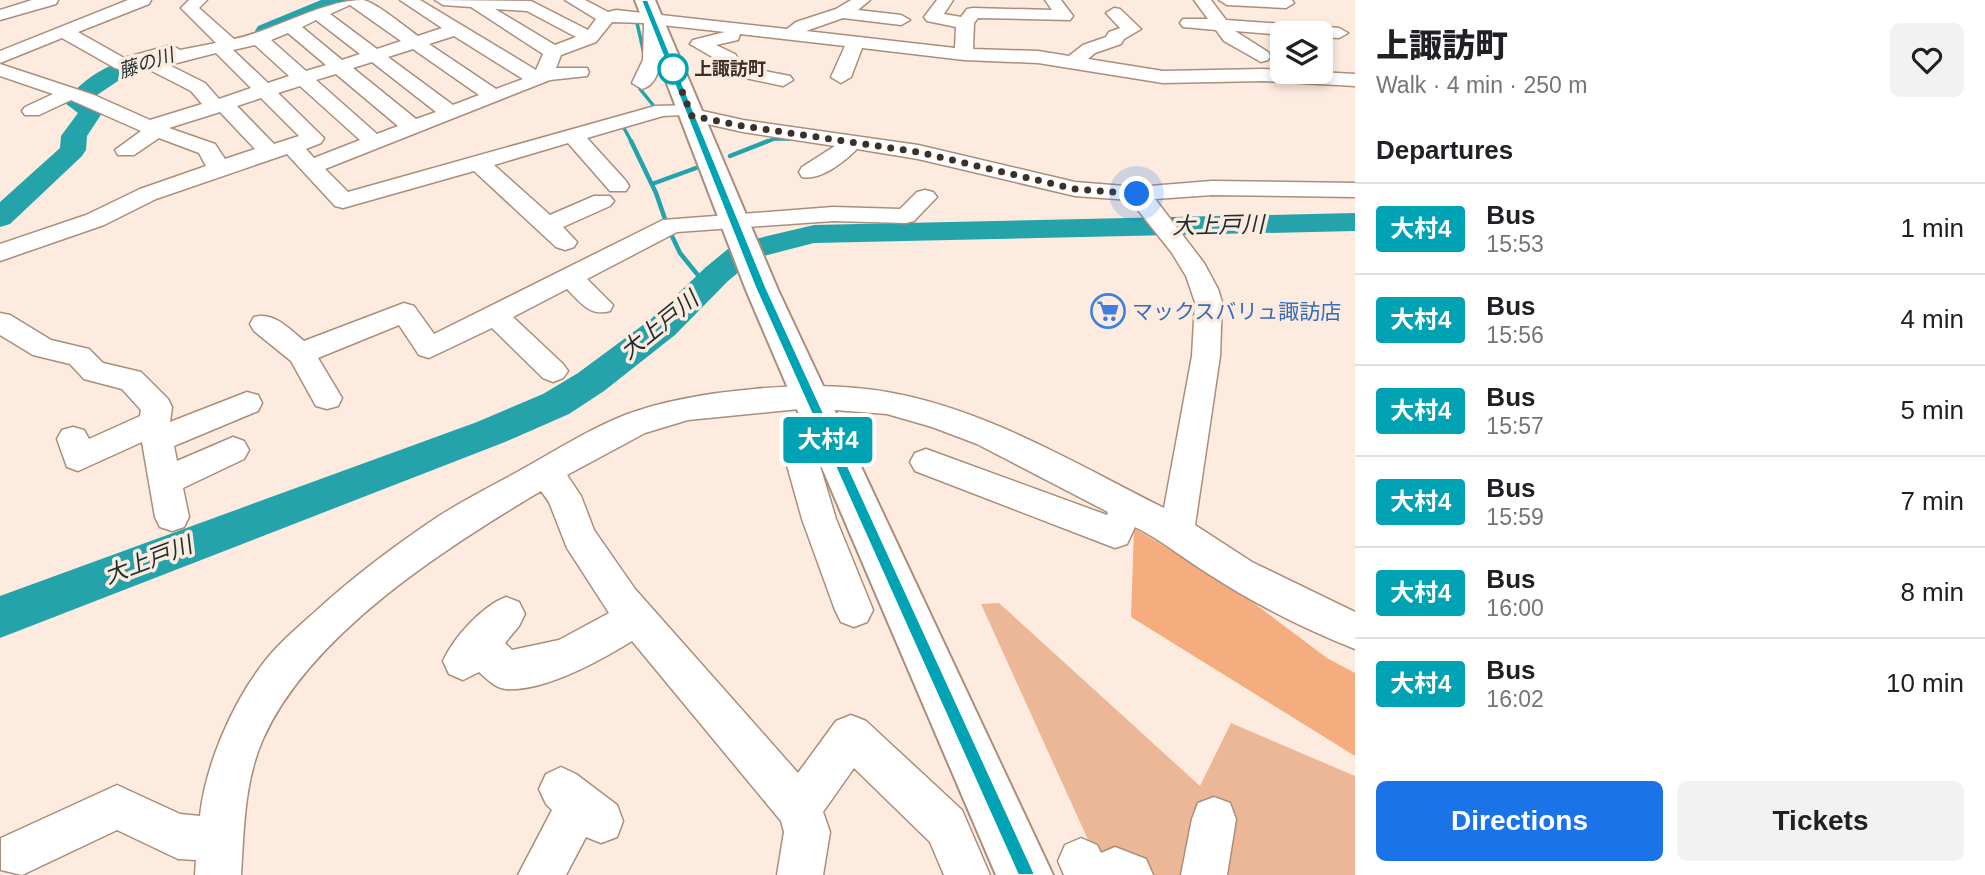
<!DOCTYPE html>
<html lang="en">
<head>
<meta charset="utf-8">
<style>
	:root { --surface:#fff; --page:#f2f2f2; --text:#202124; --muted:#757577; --line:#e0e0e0; --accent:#1a73e8 }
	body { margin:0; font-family:Helvetica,"Noto Sans JP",sans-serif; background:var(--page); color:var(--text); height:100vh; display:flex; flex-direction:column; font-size:26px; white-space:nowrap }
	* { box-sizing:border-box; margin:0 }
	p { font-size:23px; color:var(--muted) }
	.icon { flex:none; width:38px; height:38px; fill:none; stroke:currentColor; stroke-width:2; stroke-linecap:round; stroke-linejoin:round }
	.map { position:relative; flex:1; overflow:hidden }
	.sheet { display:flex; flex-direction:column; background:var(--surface); width:630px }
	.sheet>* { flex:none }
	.badge { padding:0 14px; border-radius:5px; font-size:24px; line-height:46px }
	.controls { position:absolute; left:1270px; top:21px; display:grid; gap:14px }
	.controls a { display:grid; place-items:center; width:63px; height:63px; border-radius:10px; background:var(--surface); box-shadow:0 4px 10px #0003; font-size:35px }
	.you { position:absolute; width:35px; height:35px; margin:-18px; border:5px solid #fff; border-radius:50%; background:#1a73e8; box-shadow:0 0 0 10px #1a73e833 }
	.map>.badge { position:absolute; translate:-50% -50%; box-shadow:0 0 0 4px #fff }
	h2 { padding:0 21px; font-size:26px; line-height:63px }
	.round { display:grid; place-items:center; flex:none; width:74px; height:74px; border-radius:10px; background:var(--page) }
	.head { display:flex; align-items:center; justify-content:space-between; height:119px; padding:0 21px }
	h1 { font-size:33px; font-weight:800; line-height:52px }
	.action { display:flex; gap:14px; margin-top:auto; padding:14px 21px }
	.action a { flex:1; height:80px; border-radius:10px; background:var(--accent); color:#fff; font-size:28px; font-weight:800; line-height:80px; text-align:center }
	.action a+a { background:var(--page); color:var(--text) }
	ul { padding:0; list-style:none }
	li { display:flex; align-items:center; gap:21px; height:91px; padding:0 21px; border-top:2px solid var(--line) }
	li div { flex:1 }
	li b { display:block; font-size:26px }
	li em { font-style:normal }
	li .badge { min-width:77px; font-weight:700; text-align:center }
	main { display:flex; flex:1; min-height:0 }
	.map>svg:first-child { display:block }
	.green { fill:#ebb796 }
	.forest { fill:#f5ad7f }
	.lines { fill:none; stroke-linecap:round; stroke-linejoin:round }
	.stream-far1 { stroke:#24a3ab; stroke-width:3.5 }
	.stream { stroke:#24a3ab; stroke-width:4.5 }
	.river { fill:#24a3ab; fill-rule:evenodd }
	.minor-casing { stroke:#aa8e7c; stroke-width:3 }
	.major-casing { stroke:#aa8e7c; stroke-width:4 }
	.minor { fill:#fff; fill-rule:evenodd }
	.major { fill:#fff; fill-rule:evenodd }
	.line { fill:#00a3b4; stroke:#fff; stroke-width:2 }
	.walk { stroke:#3c3029; stroke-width:7; stroke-dasharray:0 12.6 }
	.stop-dot { fill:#fff; stroke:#00a3b4; stroke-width:3.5 }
	.labels { text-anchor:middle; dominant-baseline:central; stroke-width:7; stroke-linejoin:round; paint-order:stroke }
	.far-stop-label { font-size:18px; font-weight:bold; fill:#3c3029; stroke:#fdebdf; text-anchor:start }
	.far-water-label { font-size:19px; font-style:italic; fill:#1b2f31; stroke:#fdebdf }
	.shop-label { font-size:21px; fill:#366cbe; stroke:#fdebdf; text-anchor:start }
	.water-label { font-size:23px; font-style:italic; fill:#1b2f31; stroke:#fdebdf }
</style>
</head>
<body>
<main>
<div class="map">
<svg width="1355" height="875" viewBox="0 0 1355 875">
	<rect width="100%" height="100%" fill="#fdebdf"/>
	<path class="green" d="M999,603l201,183 31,-63 124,53v99h-251l-123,-271z"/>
	<path class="forest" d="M1134,528l101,61 92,69 28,15v83l-224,-139z"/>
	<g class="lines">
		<path class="stream-far1" d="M637,23l8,35
			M639,81l1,8 13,16v3l-5,2
			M624,128l8,15
			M763,143l11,-4h17"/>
		<path class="stream" d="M631,141l25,52 9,26
			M730,156l38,-15
			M652,184l44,-16
			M671,234l9,19 26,32"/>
		<path class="river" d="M321,0h27l-3,4 -71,32h-16l-3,-5 3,-5z
			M170,46l8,2 3,5 -3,5 -51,17 -33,22 -2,4 12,9 -17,26 -1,14 -4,6 -72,68 -10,3v-25l60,-54 1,-12 17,-23 -13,-10c24,-35 65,-47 105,-57z
			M1355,213v18l-541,12 -58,15 -28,23 -53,54 -71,56 -35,23 -64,28 -505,196v-42l477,-174 66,-28 35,-21 73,-54 55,-52 28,-23 80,-19z"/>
		<g class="minor-casing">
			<path id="minor" d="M32,0h26l-2,4 -56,16v-10z
				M128,0h23l-2,4 -71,28 46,26 47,-13 9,5 36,-7 -35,-35 8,-8h18l-8,8 35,31c40,-8 89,-39 129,-39 14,3 42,27 55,36l24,-8 -42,-28h20l116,70 7,-16 -72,-47 -28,-2 -8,-5 96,1 57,29 8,-11 -31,-19h20l23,12 8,-2 171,19 9,-7 40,-13 15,-9h19l-12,10 43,5 9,5 -9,5 -58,-7 -37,13 149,17 1,-21 -29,-6 -3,-4 13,-17h16l-9,14 17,3 6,-8 6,-1 79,2 -7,-10h16l12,16 -3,4 -92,-2 -4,5 -1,26 65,2 31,5 14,-11 23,-8 3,-5 11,-4 -14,-15 8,-5 6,1 21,20 -17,10 -3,5 -26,9 -7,6 75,12 101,-2 91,5v12l-91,-5 -101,2 -125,-20 -74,-3 -102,-12 -11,29 -10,6 -10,-6 14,-31 -105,-12 -2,6 -22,5 19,9 9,13 46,9 3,4 -10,6 -52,-11 -10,-13 -31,-18 3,-4 32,-8 -63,-7c-1,19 3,58 -20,64l-10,-6 11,-23 1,-37 -32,-1 -16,20 -35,13 -5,13h31l2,4 -2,4 -37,4 -225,89 23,23 307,-86 41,-1 2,5 45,10 175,25 157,37 62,5 75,-6 143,2v14l-143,-2 -57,4 49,64 14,26 4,13 -2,54 -25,169 57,37 103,50v37c-51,-20 -102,-46 -148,-76 -24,-15 -46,-33 -72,-46l-8,17 -12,4 -200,-77 -5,-9 5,-9 11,-4 181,66 1,-3 -131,-68 -45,-17 -45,-13 -78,-6 -121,12 -43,13 -78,42 14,21 13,34 41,59 163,184 38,-52 15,-6 15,6 96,89 28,65h-46l-14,-33 -76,-74 -31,44 7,20 -7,43h-46l7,-43 -3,-11 -149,-180c-31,19 -88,51 -126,48 -11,-1 -19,-10 -27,-17l-16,8 -14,-6 -6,-13c11,-24 39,-55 63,-64l13,5 6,12 -6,12 -14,17 7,7 47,-10 50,-27 -42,-65 -18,-46 -8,-11c-96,57 -231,143 -278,248 -19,43 -19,90 -22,136h-46l1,-15 -18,-1 -61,-29 -95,45 -21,-5v-32l116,-53 63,29 20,2c5,-48 30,-108 59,-147 15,-22 38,-41 58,-59 36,-33 76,-63 116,-90 29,-20 62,-35 93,-53 32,-18 64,-38 99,-52 67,-26 191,-36 262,-23 99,17 189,72 277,116l28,-152 3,-54 -9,-26 -14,-23 -42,-53 -55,-4 -157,-37 -61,-10c-13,13 -37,32 -55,28l-3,-5 3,-5 33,-21 -92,-14 -58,-13 -3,-4 -19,1 -76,22 39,43 3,5 -3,5h-16l-42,-48 -74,22 56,50 44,-19h16l4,5 -4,5 -47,21 14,15 -3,5 -9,3 -9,-3 -82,-76 -131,37 -8,-2 -48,-52 -131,45 -52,26 -104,36v-17l86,-29 54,-26 66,-23 -7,-13 -40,-15 -25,17h-16l-3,-5 26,-19 -70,-31 -32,15h-14l-3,-4 3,-4 28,-13 -53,-18v-12l94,31 56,25 52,-16 -11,-13 -45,-23 -2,-4 -22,6 -7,-2 -53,-30 -62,25v-12zM350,5l51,36 -24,8 -47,-35zM495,9l32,2 49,26 -21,8zM316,20l44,34 -18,6 -40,-33zM288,33l38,32 -20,6 -35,-31zM454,36l69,43 -27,10 -67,-45zM255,45l34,31 -21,7 -35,-33zM413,49l66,46 -26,10 -65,-48zM216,53l35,35 -32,11 -14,-16 -36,-18zM372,62l64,50 -20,7 -63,-51zM336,74l62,52 -21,8 -61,-54zM300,86l60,54 -46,18 -8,-9 15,-6 3,-5 -46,-45zM261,98l38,38 -25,8 -37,-38zM220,112l35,37 -30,10 -10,-15 -46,-16z
				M1194,0h17l15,20 113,8 9,5 -9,5 -18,-1v-4l-38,2 -48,-4 33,21 2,4 -2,4 -7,2 -37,-21 -8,-11 -33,-3 -3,-4 3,-4h25z
				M1219,0h73l2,3 -8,5 -59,-3z
				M925,190l8,2 4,5 -23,24 -8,2 -73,-2 -156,11 -90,47 26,26 -3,6c-20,6 -30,-9 -43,-22l-54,28 50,47 5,7 -5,7 -10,4 -10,-4 -51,-50 -63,30 -10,-3 -20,-30 -81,33 24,40 -4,8 -11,3 -11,-3 -25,-45 -37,-30 -4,-7 4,-7c21,-5 35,12 50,24l100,-38 10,3 20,28 229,-114 170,-13 67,2 17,-17z
				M0,313l10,2 41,25 38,9 14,14 38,9 27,27 4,8 -2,15 77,-30 11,3 4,8 -4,8 -84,35 3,15 56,-24 11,4 5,9 -5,9 -61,29 6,29 -5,10 -12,4 -12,-4 -5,-10 -13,-75 -64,29 -11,-4 -10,-28 5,-9 11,-3 11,3 5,9 51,-23 1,-6 -19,-21 -38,-10 -14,-15 -37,-9 -33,-20z
				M826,423l11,3 5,9 -5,9 -20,12 19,63 37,91 -6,12 -13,5 -13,-5 -6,-12 -33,-91 -19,-68 5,-9z
				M561,767l15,7 41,31 6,16 -6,16 -16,6 -15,-6 -20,38h-48l34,-65 -6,-6 -7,-15 7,-15z
				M1214,797l16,6 6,16 -9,56h-46l11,-56 6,-16z
				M1081,838l16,7 4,8 14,-6 31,12 7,16h-89l-6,-14 7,-16z"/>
		</g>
		<g class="major-casing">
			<path id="major" d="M635,0h20l123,290 275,585h-57l-250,-585z"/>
		</g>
		<use href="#minor" class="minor"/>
		<use href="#major" class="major"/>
	</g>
	<path class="line" d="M641,0h7l118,287 266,581 3,7h-17l-263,-588z"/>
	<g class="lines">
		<path class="walk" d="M673,69l19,47 51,10 175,26 157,37 62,5"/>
	</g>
	<defs>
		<g id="supermarket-ring" transform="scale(1.75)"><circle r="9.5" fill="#fdebdf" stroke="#3f7fe0" stroke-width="1.5"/><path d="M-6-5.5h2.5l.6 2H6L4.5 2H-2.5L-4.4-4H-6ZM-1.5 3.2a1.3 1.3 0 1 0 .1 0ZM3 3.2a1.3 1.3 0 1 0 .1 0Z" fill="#3f7fe0"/></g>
	</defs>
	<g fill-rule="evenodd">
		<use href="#supermarket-ring" x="1108" y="311"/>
	</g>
	<circle class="stop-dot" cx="673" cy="69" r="14"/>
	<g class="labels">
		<g class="far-stop-label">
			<text x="694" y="69">上諏訪町</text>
		</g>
		<g class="far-water-label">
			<text transform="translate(146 63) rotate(-18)">藤の川</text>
		</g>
		<g class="shop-label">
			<text x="1132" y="311">マックスバリュ諏訪店</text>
		</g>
		<g class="water-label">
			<text transform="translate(1218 225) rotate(-1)">大上戸川</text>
			<text transform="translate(659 325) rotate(-39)">大上戸川</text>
			<text transform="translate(148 560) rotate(-21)">大上戸川</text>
		</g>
	</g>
</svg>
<div class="controls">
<a><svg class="icon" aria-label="layers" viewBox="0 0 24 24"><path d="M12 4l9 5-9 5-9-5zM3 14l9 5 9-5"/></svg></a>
</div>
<div class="you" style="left:1137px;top:194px"></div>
<b class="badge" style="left:828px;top:440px;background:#00a3b4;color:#fff">大村4</b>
</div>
<section class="sheet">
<div class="head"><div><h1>上諏訪町</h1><p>Walk · 4 min · 250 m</p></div><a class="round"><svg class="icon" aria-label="heart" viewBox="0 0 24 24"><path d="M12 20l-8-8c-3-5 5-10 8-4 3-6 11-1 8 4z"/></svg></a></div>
<h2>Departures</h2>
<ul>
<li><span class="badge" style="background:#00a3b4;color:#fff">大村4</span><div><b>Bus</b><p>15:53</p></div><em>1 min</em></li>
<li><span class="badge" style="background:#00a3b4;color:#fff">大村4</span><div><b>Bus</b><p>15:56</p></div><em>4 min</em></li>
<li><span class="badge" style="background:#00a3b4;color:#fff">大村4</span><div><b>Bus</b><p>15:57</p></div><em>5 min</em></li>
<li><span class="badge" style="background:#00a3b4;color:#fff">大村4</span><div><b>Bus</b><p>15:59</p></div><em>7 min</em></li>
<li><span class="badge" style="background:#00a3b4;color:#fff">大村4</span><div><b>Bus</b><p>16:00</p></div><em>8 min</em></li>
<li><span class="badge" style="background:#00a3b4;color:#fff">大村4</span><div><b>Bus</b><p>16:02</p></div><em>10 min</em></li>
</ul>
<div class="action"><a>Directions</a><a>Tickets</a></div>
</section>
</main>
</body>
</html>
